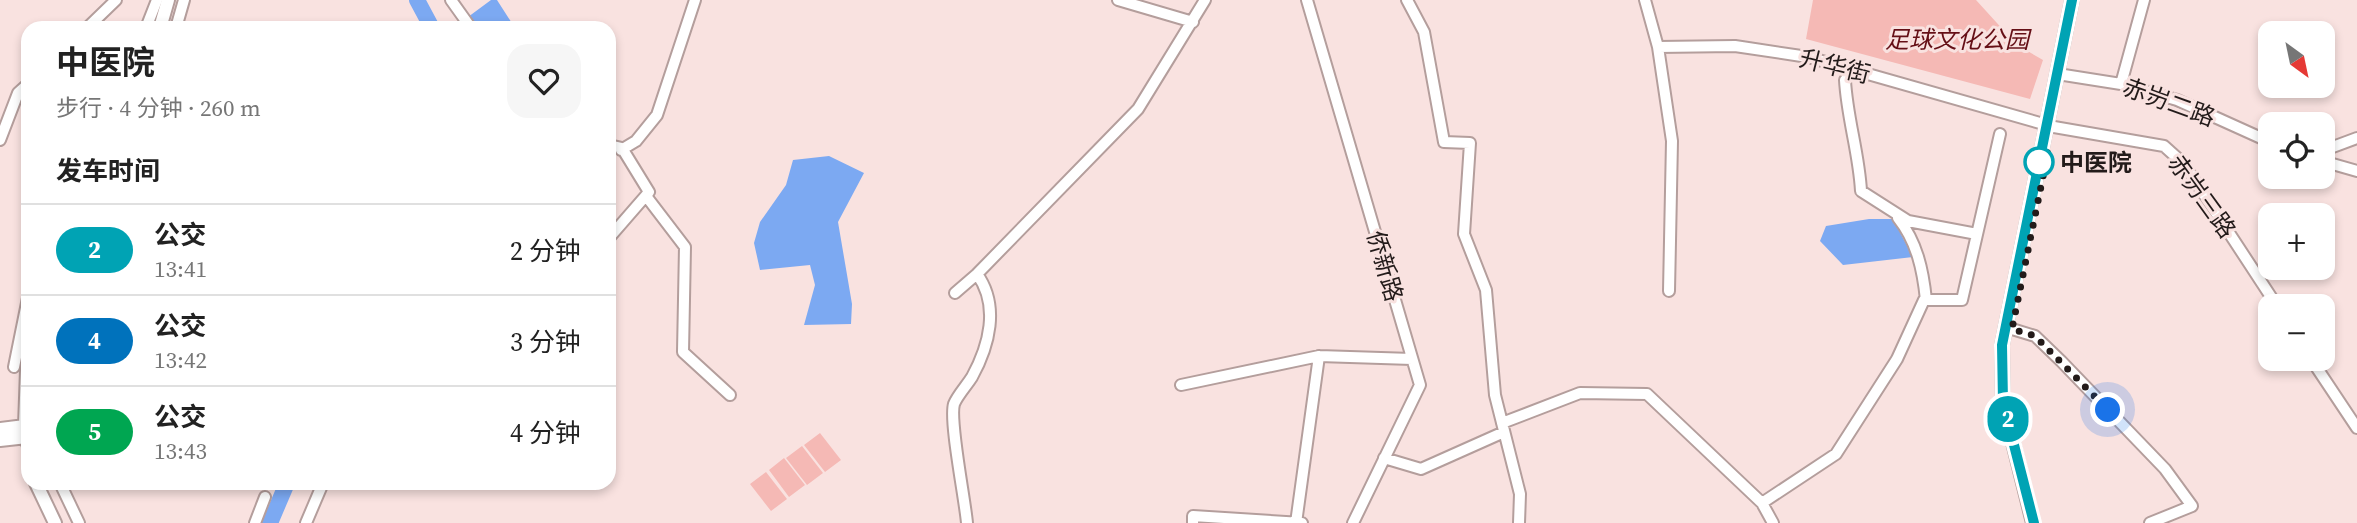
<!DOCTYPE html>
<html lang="zh">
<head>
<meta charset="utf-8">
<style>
	:root { --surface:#fff; --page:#f6f6f6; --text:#222; --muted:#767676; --line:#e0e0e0 }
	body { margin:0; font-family:"Source Serif 4","Noto Sans SC",serif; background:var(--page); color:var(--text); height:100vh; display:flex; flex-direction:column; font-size:26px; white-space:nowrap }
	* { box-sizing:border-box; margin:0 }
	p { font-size:23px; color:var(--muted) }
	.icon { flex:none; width:38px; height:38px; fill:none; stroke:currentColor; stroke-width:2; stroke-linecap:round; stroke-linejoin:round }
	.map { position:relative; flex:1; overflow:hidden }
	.sheet { position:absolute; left:21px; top:21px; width:595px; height:469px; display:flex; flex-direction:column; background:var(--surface); border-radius:21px; box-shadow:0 4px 10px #0003 }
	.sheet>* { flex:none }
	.badge { padding:0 14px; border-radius:23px; font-size:24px; line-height:46px }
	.needle { width:46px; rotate:147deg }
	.buttons { position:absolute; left:2258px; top:21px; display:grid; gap:14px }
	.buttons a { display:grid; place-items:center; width:77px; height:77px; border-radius:14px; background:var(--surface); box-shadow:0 4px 10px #0003; font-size:35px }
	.you { position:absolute; width:35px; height:35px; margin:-18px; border:5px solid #fff; border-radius:50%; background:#1a73e8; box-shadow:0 0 0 10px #1a73e833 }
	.map>.badge { position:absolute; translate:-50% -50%; box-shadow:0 0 0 4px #fff }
	h2 { padding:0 35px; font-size:26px; line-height:63px }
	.round { display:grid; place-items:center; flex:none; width:74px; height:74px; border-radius:21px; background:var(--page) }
	.headline { display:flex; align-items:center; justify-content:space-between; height:119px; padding:0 35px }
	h1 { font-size:33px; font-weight:700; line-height:52px }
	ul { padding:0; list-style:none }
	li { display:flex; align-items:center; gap:21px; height:91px; padding:0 35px; border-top:2px solid var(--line) }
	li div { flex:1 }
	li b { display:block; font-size:26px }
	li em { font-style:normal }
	li .badge { min-width:77px; font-weight:700; text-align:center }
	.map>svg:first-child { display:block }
	.green { fill:#f5b9b5 }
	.water { fill:#7ca9f2 }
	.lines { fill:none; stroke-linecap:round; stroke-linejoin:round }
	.river { stroke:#7ca9f2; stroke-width:16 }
	.minor-casing { stroke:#b49e9c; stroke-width:14 }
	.major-casing { stroke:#b49e9c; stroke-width:16 }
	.minor { stroke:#fff; stroke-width:10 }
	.major { stroke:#fff; stroke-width:12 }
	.line-casing { stroke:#fff; stroke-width:16 }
	.line { stroke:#00a3b4; stroke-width:10 }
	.walk { stroke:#231b1a; stroke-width:7; stroke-dasharray:0 12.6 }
	.stop-dot { fill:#fff; stroke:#00a3b4; stroke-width:3.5 }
	.labels { text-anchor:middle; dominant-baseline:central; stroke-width:6; stroke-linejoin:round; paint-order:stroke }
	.park-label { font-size:24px; font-style:italic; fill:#650f16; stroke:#f9e2e0 }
	.street-label { font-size:24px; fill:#231b1a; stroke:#f9e2e0 }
	.stop-label { font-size:24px; font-weight:bold; fill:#231b1a; stroke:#f9e2e0; text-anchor:start }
</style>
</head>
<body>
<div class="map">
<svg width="2357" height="523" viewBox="0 0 2357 523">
	<rect width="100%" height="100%" fill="#f9e2e0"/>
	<path class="green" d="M1813,0h163l41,45 26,15 -13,39 -224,-60z
		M820,433l21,27 -16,12 -21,-27z
		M802,446l21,27 -16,12 -21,-27z
		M784,458l21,27 -16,12 -20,-27z
		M766,472l21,27 -16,12 -21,-27z"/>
	<path class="water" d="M491,0h6l18,28h-40l-7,-11z
		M829,156l35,17 -26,49 14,82 -1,20 -47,1 11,-40 -5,-20 -50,5 -6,-27 6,-21 26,-37 7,-25z
		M1869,219h24l20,38 -70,8 -23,-24 6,-15z"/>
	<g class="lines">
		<path class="river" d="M417,0l15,28
			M270,523l17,-40"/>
		<g class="minor-casing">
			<path id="minor" d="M451,0l20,28
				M1118,0l75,22
				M1307,0l113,385 -67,138
				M1407,0l17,32 20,110 26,1 -6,91 22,56 9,105 25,99 -1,29
				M1645,0l13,47 77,-1 73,11 246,70 110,19 20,18 93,142
				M87,28l29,-28
				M146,28l11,-28
				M176,28l8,-28
				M1658,47l14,94 -3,150
				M2064,75l57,9 56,16 93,42
				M1845,80c2,38 14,73 16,111l47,30 69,13
				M2121,84l23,-84
				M0,140l18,-47 10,-9
				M609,145l13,3 27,44 -40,46
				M621,150l15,-9 21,-26 38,-115
				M2322,151l35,-13
				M2322,161l35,10
				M646,196l39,51 -2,105 47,43
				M1898,218c19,24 25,52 28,82
				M955,293l22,-19 161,-165 67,-109
				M2012,329l23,7 26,25 104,108 27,37 -42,17
				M2311,359l46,69
				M14,367l14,-69
				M1181,385l138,-29 93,3
				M1502,423l78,-30 67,1 115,109 11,20
				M1384,458l37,11 83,-37
				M60,483l19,40
				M1762,503l74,-49 61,-95 27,-59h38l38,-166
				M255,523l10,-26
				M306,523l17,-40
				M967,523c-2,-24 -18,-102 -13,-119 3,-8 13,-19 18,-27 17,-31 28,-71 5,-103
				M1193,523v-7l109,7
				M1296,523l23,-167"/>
		</g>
		<g class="major-casing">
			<path id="major" d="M160,28l8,-28
				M28,342l-3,84 3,18
				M0,429l25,-3
				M0,440l27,-3
				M36,483l19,40
				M2033,523l-30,-121 -1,-57 70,-345"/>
		</g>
		<use href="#minor" class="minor"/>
		<use href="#major" class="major"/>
	</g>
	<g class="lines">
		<g class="line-casing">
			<path id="line" d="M2034,523l-31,-121 -1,-57 70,-345"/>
		</g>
		<use href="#line" class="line"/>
		<path class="walk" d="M2039,162l9,-10 -36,177 23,7 73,74"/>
	</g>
	<circle class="stop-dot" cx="2039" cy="162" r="14"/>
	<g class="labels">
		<g class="park-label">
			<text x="1957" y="39">足球文化公园</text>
		</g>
		<g class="street-label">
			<text transform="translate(1835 66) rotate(14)">升华街</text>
			<text transform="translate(2169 102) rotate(20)">赤岃二路</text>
			<text transform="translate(2202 196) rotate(54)">赤岃三路</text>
			<text transform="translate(1385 266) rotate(74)">侨新路</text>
		</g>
		<g class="stop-label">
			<text x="2060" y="162">中医院</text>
		</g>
	</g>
</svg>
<div class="buttons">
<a><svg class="needle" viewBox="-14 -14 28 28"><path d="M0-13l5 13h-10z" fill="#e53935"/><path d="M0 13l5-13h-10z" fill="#767676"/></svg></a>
<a><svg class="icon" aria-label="locate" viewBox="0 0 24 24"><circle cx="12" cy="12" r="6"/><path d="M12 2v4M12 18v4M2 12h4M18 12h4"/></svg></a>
<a>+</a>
<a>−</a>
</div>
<div class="you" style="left:2108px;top:410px"></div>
<b class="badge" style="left:2008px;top:419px;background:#00a3b4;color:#fff">2</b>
<section class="sheet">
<div class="headline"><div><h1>中医院</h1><p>步行 · 4 分钟 · 260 m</p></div><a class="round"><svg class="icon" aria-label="heart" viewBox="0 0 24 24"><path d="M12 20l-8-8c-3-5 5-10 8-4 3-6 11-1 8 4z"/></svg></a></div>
<h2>发车时间</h2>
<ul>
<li><span class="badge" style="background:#00a3b4;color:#fff">2</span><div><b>公交</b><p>13:41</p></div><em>2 分钟</em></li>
<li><span class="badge" style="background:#0072bc;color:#fff">4</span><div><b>公交</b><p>13:42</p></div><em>3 分钟</em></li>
<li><span class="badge" style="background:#00a651;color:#fff">5</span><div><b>公交</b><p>13:43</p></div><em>4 分钟</em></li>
</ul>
</section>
</div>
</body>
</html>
